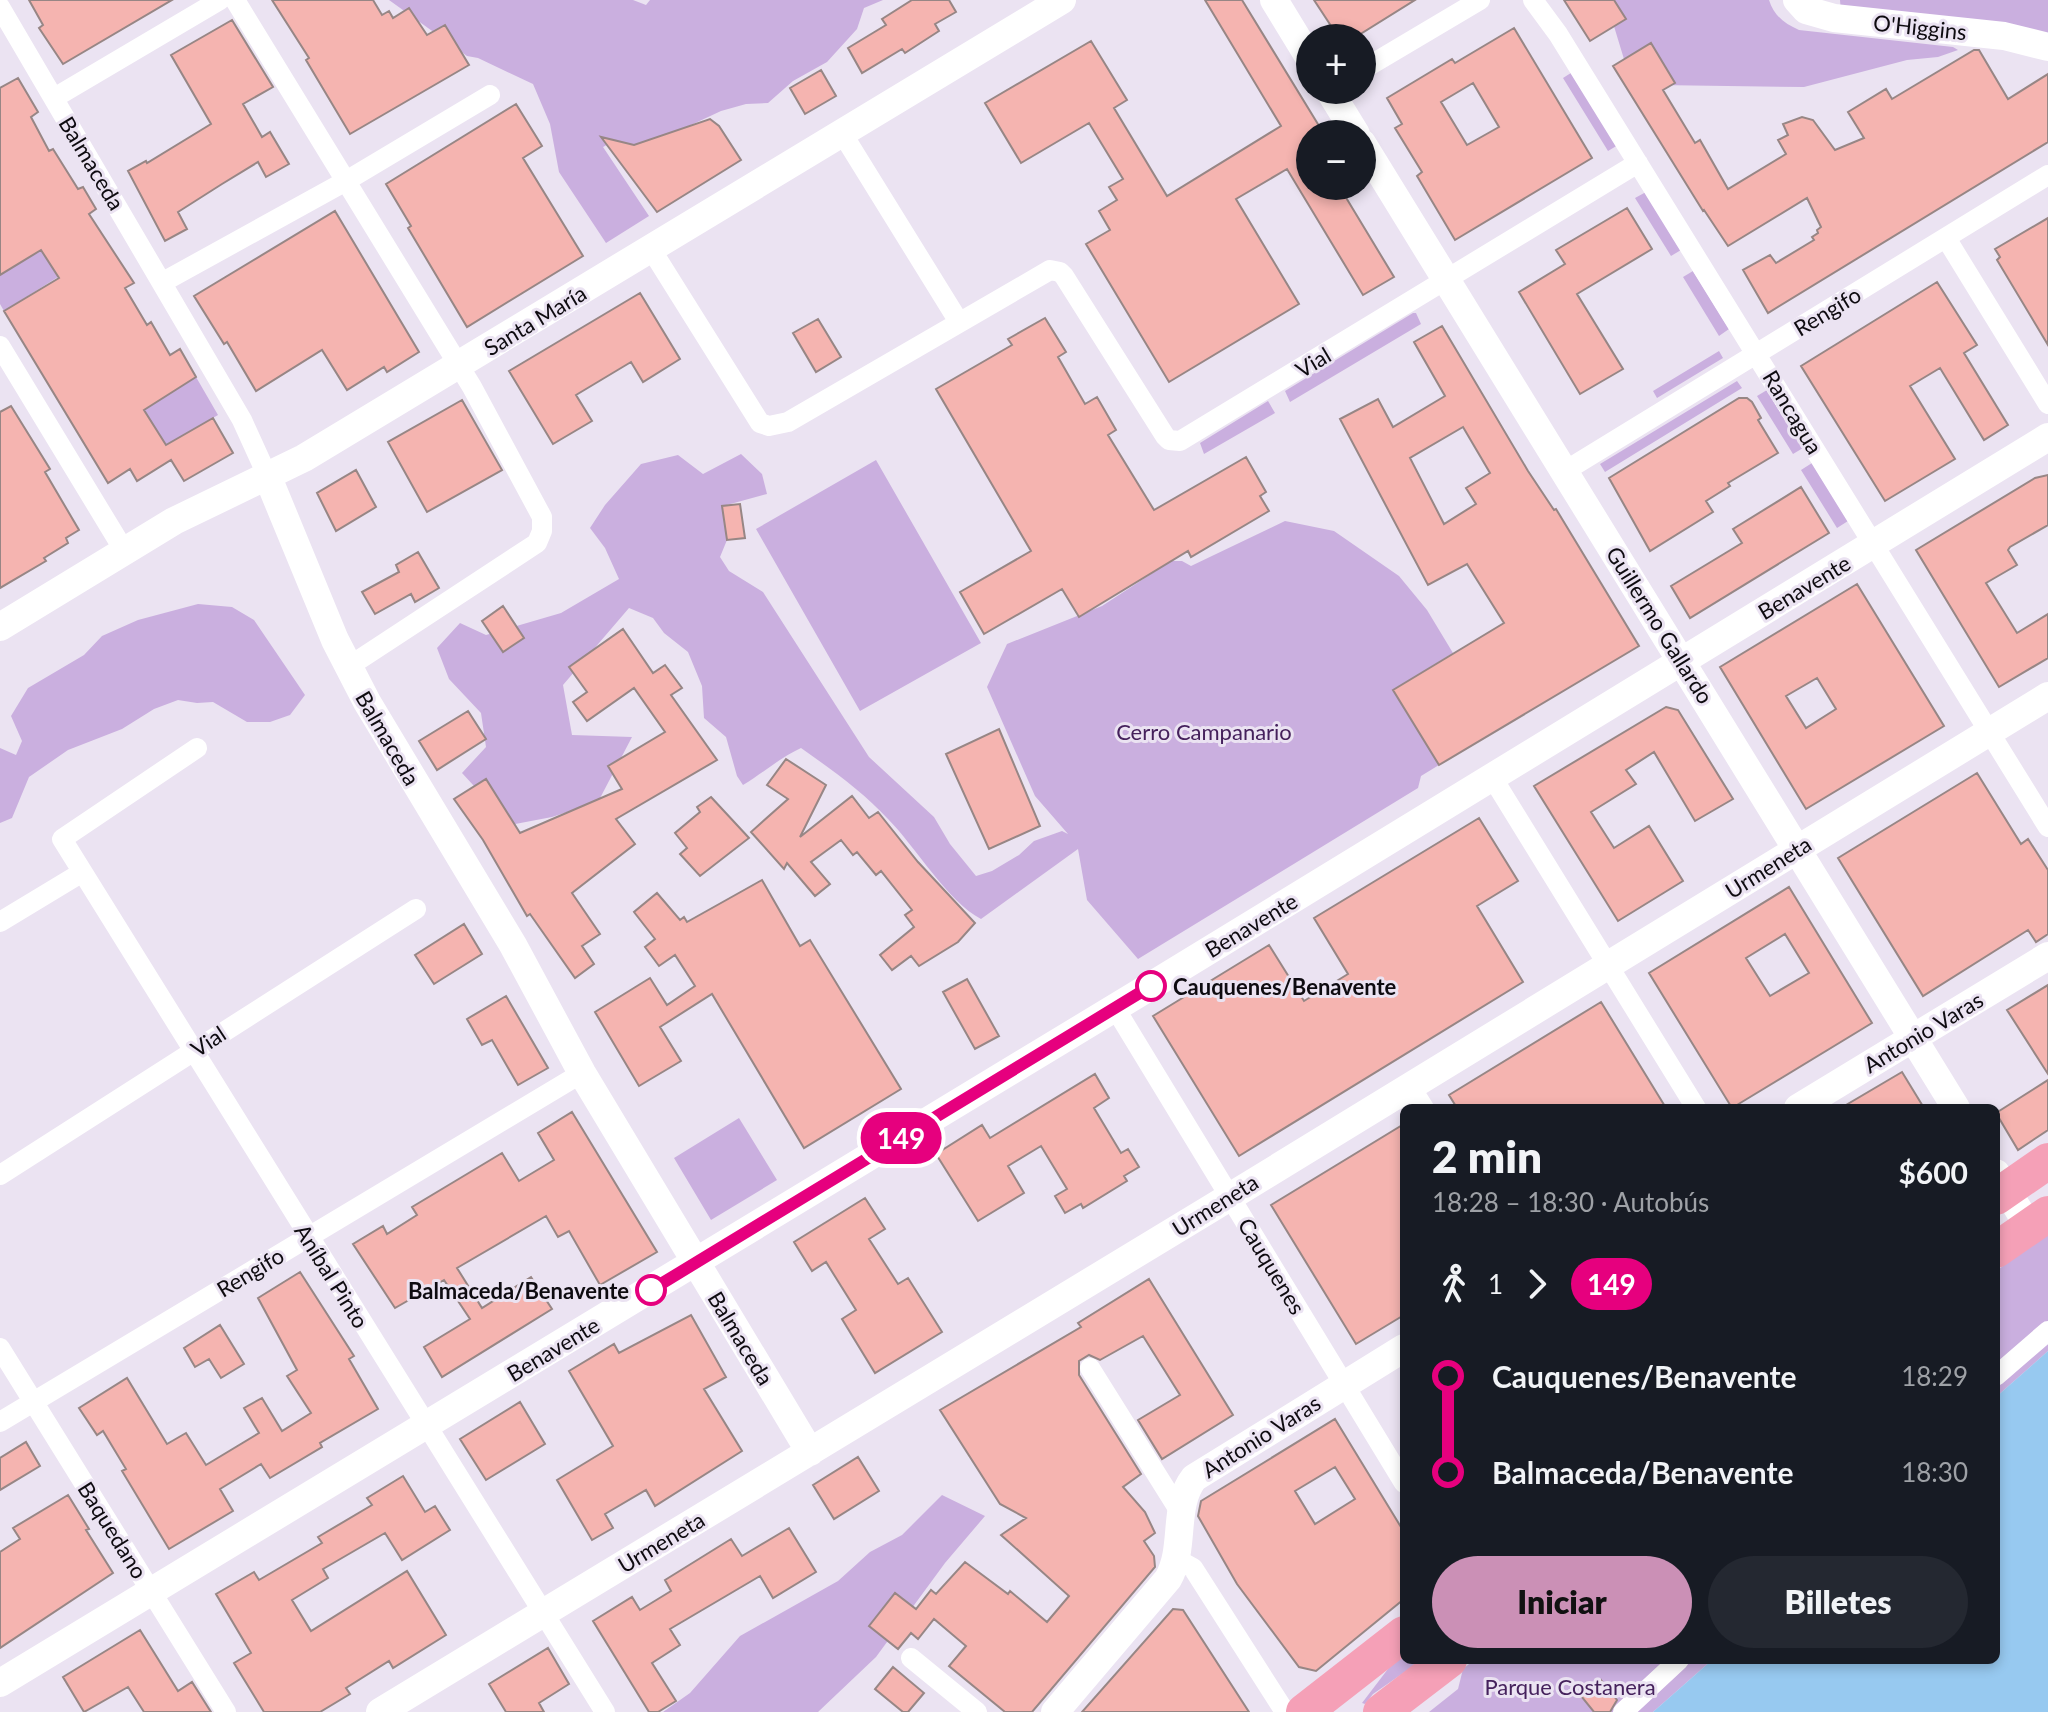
<!DOCTYPE html>
<html lang="es">
<head>
<meta charset="utf-8">
<style>
	:root { --surface:#171b24; --page:#242831; --text:#f1f3f6; --muted:#9ea1a6; --accent:#cb90b6 }
	body { margin:0; font-family:Lato,sans-serif; background:var(--page); color:var(--text); height:100vh; display:flex; flex-direction:column; font-size:30px; white-space:nowrap }
	* { box-sizing:border-box; margin:0 }
	p { font-size:26px; color:var(--muted) }
	.icon { flex:none; width:44px; height:44px; fill:none; stroke:currentColor; stroke-width:2; stroke-linecap:round; stroke-linejoin:round }
	.map { position:relative; flex:1; overflow:hidden }
	.panel { position:absolute; left:1400px; top:1104px; width:600px; height:560px; display:flex; flex-direction:column; background:var(--surface); border-radius:12px; box-shadow:0 4px 12px #0003 }
	.panel>* { flex:none }
	.badge { padding:0 16px; border-radius:26px; font-size:28px; line-height:52px }
	.tools { position:absolute; left:1296px; top:24px; display:grid; gap:16px }
	.tools a { display:grid; place-items:center; width:80px; height:80px; border-radius:50%; background:var(--surface); box-shadow:0 4px 12px #0003; font-size:40px }
	.map>.badge { position:absolute; translate:-50% -50%; box-shadow:0 0 0 4px #fff }
	.legs { display:flex; align-items:center; gap:12px; height:88px; padding:0 32px; font-size:26px }
	.legs p { margin-inline-start:auto }
	.overview { display:flex; align-items:center; justify-content:space-between; height:136px; padding:0 32px }
	h1 { font-size:44px; font-weight:800; line-height:60px }
	.primary-button { display:flex; gap:16px; margin-top:auto; padding:16px 32px }
	.primary-button a { flex:1; height:92px; border-radius:48px; background:var(--accent); color:#111; font-size:32px; font-weight:800; line-height:92px; text-align:center }
	.primary-button a+a { background:var(--page); color:var(--text) }
	ul { padding:0 32px; list-style:none }
	li { display:flex; align-items:center; gap:28px; height:96px; font-size:30px }
	li i { display:grid; place-items:center; width:12px; height:100%; margin:0 10px; background:currentColor }
	li i::after { content:''; width:20px; height:20px; margin:-10px; border:6px solid; border-radius:50%; background:var(--surface) }
	li p { margin-inline-start:auto }
	li:first-child i { background:linear-gradient(#0000 50%,currentColor 0) }
	li:last-child i { background:linear-gradient(currentColor 50%,#0000 0) }
	.map>svg:first-child { display:block }
	.green { fill:#caafdf }
	.water { fill:#97c9f0 }
	.building { fill:#f5b4b0; stroke:#978685; stroke-width:2; fill-rule:evenodd }
	.lines { fill:none; stroke-linecap:round; stroke-linejoin:round }
	.street { stroke:#fff; stroke-width:20 }
	.secondary { stroke:#fff; stroke-width:28 }
	.highway { stroke:#f5a0b7; stroke-width:36 }
	.line-1-casing { stroke:#fff; stroke-width:18 }
	.line-1 { stroke:#e6007e; stroke-width:12 }
	.stop-1-dot { fill:#fff; stroke:#e6007e; stroke-width:4 }
	.labels { text-anchor:middle; dominant-baseline:central; stroke-width:6; stroke-linejoin:round; paint-order:stroke }
	.street-label { font-size:22px; fill:#0e0b10; stroke:#ebe3f2 }
	.park-label { font-size:22px; fill:#45215c; stroke:#ebe3f2 }
	.stop-label { font-size:22px; font-weight:bold; fill:#0e0b10; stroke:#ebe3f2; text-anchor:start }
</style>
</head>
<body>
<div class="map">
<svg width="2048" height="1712" viewBox="0 0 2048 1712">
	<rect width="100%" height="100%" fill="#ebe3f2"/>
	<path class="green" d="M389,0h244l13,5 4,-5h233l-19,8 -7,21 -30,33 -34,19 -25,22 -22,1 -25,7 -45,21 -31,19 -31,-10 -11,6 46,69 -43,27 -47,-71 -9,-48 -17,-40 -55,-26 -11,-2z
		M1606,0h163c5,16 16,24 30,30l154,17 5,3 -20,7 -31,3 -103,27 -147,-2 -30,-16z
		M1840,0h208v33l-207,-20z
		M1574,71l44,74 -10,6 -45,-73z
		M1646,192l35,58 -10,6 -36,-58z
		M41,249l17,28 -54,34 -4,-7v-29z
		M1693,271l36,58 -10,7 -36,-59z
		M1413,313h3l5,11 -131,78 -5,-11z
		M1719,351l4,7 -66,40 -4,-7z
		M196,377l22,38 -52,30 -22,-35z
		M1737,381l5,7 -137,84 -5,-8z
		M1767,390l36,58 -10,6 -36,-58z
		M1268,401l7,12 -71,41 -4,-11z
		M741,454l21,20 5,20 -44,12 4,34 -7,17 9,14 34,21 106,165 65,60 16,27 26,32 16,-5 27,-16 15,-14 28,-10 6,3 -33,-38 -48,-109 20,-43 95,-38 69,-45h11l9,5 94,-45 49,10 65,45 28,34 26,43 -60,37 46,75 -18,11 -3,12 -280,171 -51,-59 -9,-51 -97,70c-33,-17 -66,-73 -93,-100 -26,-28 -56,-49 -87,-71 -20,9 -38,25 -58,37l-6,-9 -11,-39 -22,-19 -2,-32 -14,-34 -24,-19 -11,-15 -24,-10 -66,77 9,50 60,2 -34,65 -46,15 -42,8 -48,-52 24,-26 -5,-34 -32,-34 -12,-31 23,-25 26,12 75,-22 58,-34 -14,-31 -15,-20 15,-23 36,-41 37,-9 25,19z
		M876,460l105,183 -121,68 -104,-182z
		M1812,463l36,58 -11,7 -36,-58z
		M198,604l34,3 22,13 51,75 -15,20 -20,7h-23l-34,-20 -16,1 -19,-3 -24,9 -32,20 -54,21 -39,27 -17,41 -12,5v-75l16,7 6,-14 -11,-25 17,-28 56,-33 18,-19 36,-16z
		M739,1118l38,62 -66,40 -37,-62z
		M2048,1234v117l-52,46v-126z
		M942,1495l43,21 -40,47 -69,94 -58,55h-155l27,-19 50,-57 98,-55 32,-29 32,-17z
		M1404,1653v7h18l-49,34 -8,10 -3,-1 29,-38z
		M1474,1660h238l-59,52h-224l29,-23 5,-20z"/>
	<path class="water" d="M2048,1351v361h-395l59,-52h284v-263z"/>
	<path class="building" d="M29,0h143l-109,64 -24,-36 4,-3z
		M272,0h101l9,15 7,-4 4,7 16,-10 18,27 18,-10 24,40 -119,69 -44,-74 3,-2z
		M912,0h37l7,12 -21,12 4,7 -34,22 -3,-4 -40,24 -14,-25 38,-23 -4,-6z
		M1205,0h37l82,134h-14v52h29l55,91 -31,18 -76,-126 -51,30 63,105 -130,78 -83,-138 24,-14 -11,-19 18,-11 -8,-13 14,-8 -34,-56 -68,40 -36,-60 106,-62 36,59 -13,8 53,88 114,-70z
		M1314,0h101l-61,38h-15z
		M1564,0h50l12,19 -36,22z
		M232,20l41,67 -30,17 19,33 8,-5 19,32 -23,13 -8,-15 -36,22 -44,28 9,17 -22,12 -37,-70 18,-10 1,2 64,-39 -40,-69z
		M1514,28l78,130 -137,82 -38,-64 5,-4 -27,-44 7,-4 -15,-26 65,-39 3,4zM1473,83l26,44 -32,18 -26,-43z
		M1651,43l24,40 -12,7 32,53 5,-3 28,49 58,-35 -8,-14 10,-5 -5,-11 19,-7 11,3 22,30 29,-12 -16,-26 38,-23 6,10 82,-49h5l29,49 40,-25v68l-280,171 -25,-43 27,-15 6,8 38,-23 -2,-3 6,-4 -1,-3 4,-3 -14,-29 -79,48 -24,-36 -1,1 -90,-145z
		M821,70l15,26 -31,18 -15,-26z
		M18,78l20,34 -7,5 18,34 4,-2 25,40 5,-2 13,22 -7,5 45,69 -9,5 22,37 4,-3 19,33 10,-6 16,28 -52,33 22,35 47,-27 20,35 -49,28 -13,-21 -34,21 -7,-12 -22,14 -104,-172 55,-33 -18,-28 -41,25v-187z
		M516,104l26,42 -19,12 60,98 -116,71 -59,-99 3,-2 -25,-42z
		M710,119l9,7 22,34 -84,52 -56,-75 33,8z
		M1627,208l25,41 -75,45 46,75 -43,25 -61,-102 46,-28 -9,-14z
		M335,211l84,141 -32,20 -3,-5 -37,23 -25,-40 -66,41 -29,-49 -3,2 -30,-48z
		M2048,218v127l-51,-85 3,-3 -5,-8z
		M1937,282l40,63 -13,8 44,72 -24,15 -44,-72 -30,18 45,73 -70,42 -84,-135z
		M640,293l40,66 -37,23 -12,-20 -55,33 16,26 -39,23 -44,-73z
		M1045,318l21,34 -8,5 27,47 12,-7 19,33 -8,5 46,75 92,-53 20,35 -6,4 9,15 -78,46 -3,-6 -109,66 -17,-28 -78,45 -24,-42 71,-41 -95,-162 76,-44 -4,-6z
		M818,319l23,38 -25,15 -23,-39z
		M1442,326l86,145 26,39 2,-1 83,137 -200,119 -46,-75 111,-67 -37,-59 -39,21 -88,-166 38,-20 15,28 52,-31 -31,-54zM1463,427l27,46 -24,15 10,16 -32,20 -34,-66z
		M1739,398h8l5,4 9,16 -3,2 20,33 -50,30 2,3 -24,15 7,11 -63,39 -41,-73z
		M462,400l40,70 -75,42 -39,-70z
		M11,406l39,63 -5,3 34,58 -13,8 2,5 -24,15 2,3 -46,27v-176z
		M356,470l20,37 -40,24 -19,-38z
		M2048,475v50l-38,22 -2,3 9,15 -31,18 31,50 31,-19v44l-49,29 -83,-137 119,-72z
		M1801,487l28,46 -139,85 -19,-32 71,-43 -9,-14z
		M740,504l5,34 -18,2 -5,-34z
		M418,552l21,36 -24,14 -4,-8 -36,20 -13,-22 37,-20 -3,-7z
		M1857,584l87,142 -138,83 -86,-142zM1817,678l19,31 -30,19 -20,-32z
		M503,606l21,32 -21,14 -21,-31z
		M623,629l30,44 12,-8 17,23 -11,7 46,65 -101,59 19,25 -63,49 28,41 -18,12 12,18 -19,14 -45,-64 -3,2 -44,-76 -29,-41 32,-20 34,54 102,-44 -14,-23 57,-34 -31,-44 -47,33 -14,-19 14,-10 -18,-25z
		M1666,707l12,3 55,89 -38,22 -41,-69 -28,18 10,14 -45,28 23,36 35,-22 34,55 -65,40 -84,-135z
		M468,711l18,28 -49,31 -18,-29z
		M999,729l41,97 -51,23 -43,-95z
		M786,759l40,26 -26,52 52,-41 17,22 9,-6 40,50 57,61 -17,19 -39,24 -8,-10 -19,14 -12,-15 34,-28 -9,-12 7,-5 -31,-39 -5,4 -19,-23 -4,3 -12,-15 -30,22 19,22 -15,12 -28,-33 -3,6 -33,-37 37,-33 -21,-14z
		M1977,773l44,71 7,-5 20,31v64l-12,8 -8,-12 -105,66 -85,-138z
		M711,797l38,41 -49,38 -20,-22 7,-6 -12,-15 25,-21 -3,-5z
		M1479,818l39,63 -41,25 46,76 -284,174 -86,-140 116,-71 35,56 44,-27 -34,-56z
		M762,880l38,66 10,-6 91,149 -97,59 -92,-154 -52,33 21,34 -42,25 -44,-74 55,-34 17,27 28,-19 -20,-31 -16,11 -14,-19 10,-8 -21,-27 23,-19 23,27 4,-3 3,5z
		M1789,887l83,136 -140,85 -83,-135zM1785,934l24,39 -39,23 -24,-38z
		M464,924l18,30 -48,30 -19,-29z
		M967,979l32,57 -24,13 -32,-57z
		M2048,985v89l-41,-64z
		M506,996l42,72 -30,17 -26,-45 -10,5 -15,-26z
		M1601,1002l65,106h-209l-8,-13z
		M1902,1072l22,36h-83z
		M1095,1074l14,24 -15,10 27,45 7,-4 11,18 -15,9 3,5 -44,27 -2,-4 -16,9 -10,-17 12,-7 -26,-43 -33,20 16,27 -46,28 -42,-67 46,-29 8,13z
		M2048,1080v50l-30,20 -22,-37z
		M572,1112l85,140 -57,33 -31,-54 -11,6 -12,-21 -89,52 25,40 49,-31 21,32 -110,68 -18,-30 46,-28 -26,-39 -49,28 -42,-64 30,-18 4,8 30,-19 -5,-8 90,-54 17,28 35,-21 -16,-27z
		M1404,1124v191l-48,29 -85,-139z
		M865,1198l20,31 -16,10 29,45 10,-6 34,54 -67,41 -33,-54 14,-9 -30,-48 -14,9 -18,-29z
		M300,1272l54,84 -5,3 29,50 -58,34 2,4 -52,31 -9,-14 -41,25 13,22 -64,38 -47,-78 4,-2 -23,-38 -6,4 -18,-27 48,-30 40,66 19,-11 20,32 53,-32 -15,-25 18,-10 20,33 29,-18 -24,-37 10,-6 -39,-72z
		M1149,1279l84,136 -71,44 -24,-39 42,-25 -37,-59 -43,24 -11,-5 -10,6v14l62,99 -18,13 22,25 10,21 -11,8 10,15 1,11 -123,145h-27l-56,-46 17,-20 -32,-27 -16,20 -7,-6 -13,16 -29,-23 26,-33 21,16 15,-19 5,4 29,-32 43,32 2,-3 37,31 22,-26 -68,-61 25,-17 -26,-14 -60,-94 141,-83 -3,-4z
		M691,1315l35,62 -22,12 38,62 -87,55 -9,-16 -41,24 8,14 -21,12 -35,-60 56,-34 -44,-75 45,-27 5,9z
		M220,1325l24,39 -23,14 -12,-19 -14,8 -11,-19z
		M520,1402l25,42 -59,36 -26,-41z
		M1335,1419l69,113v67l-88,72 -17,-4 -62,-83 -39,-68 3,-15zM1335,1467l20,32 -40,25 -20,-33z
		M26,1442l14,24 -40,24v-32z
		M858,1457l21,34 -45,28 -21,-34z
		M403,1476l22,36 10,-6 15,24 -48,30 -17,-27 -62,36 5,9 -36,22 19,31 96,-60 39,64 -53,33 -4,-7 -43,27 4,6 -30,18h-56l-30,-49 17,-10 -35,-59 38,-22 5,8 63,-37 -4,-6 54,-32 -5,-7z
		M68,1495l21,34 -3,1 27,43 -113,75v-96l20,-13 -7,-11z
		M789,1528l27,44 -43,26 -13,-22 -90,53 10,16 -28,18 24,38 -18,11h-9l-56,-91 39,-24 8,13 31,-19 -6,-11 66,-41 11,17z
		M1173,1609l10,1 66,102h-167z
		M140,1630l38,61 14,-9 19,30h-67l-16,-25 -44,25 -21,-35z
		M548,1648l21,36 -30,19 5,9h-38l-17,-28z
		M893,1667l31,26 -16,19h-5l-28,-23z
		M1601,1680l16,20 -7,12h-16l-13,-16z"/>
	<g class="lines">
		<path class="street" d="M235,0l237,387 70,130v14l-5,12 -189,124
			M1533,0l25,34 490,793
			M0,7l242,413 25,55
			M1362,70l118,-70
			M54,98l166,-98
			M842,133l117,189
			M1946,238l102,166
			M651,249l109,174 9,3 19,-4 262,-152 10,2 4,4 101,160 4,4 11,1 458,-278
			M163,282l183,-101 144,-86
			M0,346l125,206
			M1565,471l483,-296
			M197,748l-135,91 543,873
			M1492,777l204,331
			M0,922l81,-49
			M1115,1008l289,475
			M1410,1086l14,22
			M0,1175l416,-266
			M0,1348l226,364
			M1090,1368l92,147
			M1996,1376l52,-45
			M0,1422l582,-349
			M1175,1563l7,-1 11,6 92,144
			M911,1658l66,54
			M1623,1712l56,-52"/>
		<path class="secondary" d="M1274,0l36,59
			M1797,0l9,10 28,8 170,18 44,11
			M1329,90l27,44
			M1362,143l594,965
			M267,475l68,165 32,62 146,243 69,128 228,379
			M0,627l174,-106 130,-63 758,-458
			M1798,1108l250,-152
			M1996,1173l33,54
			M0,1683l1136,-688 912,-558
			M380,1712l830,-503 838,-513
			M1055,1712l113,-133c18,-31 4,-73 26,-101l210,-130"/>
		<path class="highway" d="M1996,1197l52,-36
			M1996,1250l52,-36
			M1304,1712l100,-78
			M1381,1712l68,-52"/>
	</g>
	<g class="lines">
		<g class="line-1-casing">
			<path id="line-1" d="M651,1290l500,-304"/>
		</g>
		<use href="#line-1" class="line-1"/>
	</g>
	<g class="stop-1-dot">
		<circle cx="1151" cy="986" r="14"/>
		<circle cx="651" cy="1290" r="14"/>
	</g>
	<g class="labels">
		<g class="street-label">
			<text transform="translate(1920 27) rotate(6)">O'Higgins</text>
			<text transform="translate(92 163) rotate(59)">Balmaceda</text>
			<text transform="translate(1827 311) rotate(-31)">Rengifo</text>
			<text transform="translate(535 320) rotate(-31)">Santa María</text>
			<text transform="translate(1313 362) rotate(-31)">Vial</text>
			<text transform="translate(1793 412) rotate(59)">Rancagua</text>
			<text transform="translate(1804 587) rotate(-31)">Benavente</text>
			<text transform="translate(1660 625) rotate(58)">Guillermo Gallardo</text>
			<text transform="translate(388 738) rotate(60)">Balmaceda</text>
			<text transform="translate(1768 867) rotate(-32)">Urmeneta</text>
			<text transform="translate(1251 925) rotate(-31)">Benavente</text>
			<text transform="translate(1923 1032) rotate(-31)">Antonio Varas</text>
			<text transform="translate(208 1041) rotate(-33)">Vial</text>
			<text transform="translate(1215 1205) rotate(-32)">Urmeneta</text>
			<text transform="translate(1272 1266) rotate(59)">Cauquenes</text>
			<text transform="translate(250 1272) rotate(-31)">Rengifo</text>
			<text transform="translate(332 1276) rotate(58)">Aníbal Pinto</text>
			<text transform="translate(741 1338) rotate(59)">Balmaceda</text>
			<text transform="translate(553 1349) rotate(-31)">Benavente</text>
			<text transform="translate(1261 1436) rotate(-32)">Antonio Varas</text>
			<text transform="translate(113 1530) rotate(58)">Baquedano</text>
			<text transform="translate(661 1542) rotate(-31)">Urmeneta</text>
		</g>
		<g class="park-label">
			<text x="1204" y="731">Cerro Campanario</text>
			<text x="1570" y="1686">Parque Costanera</text>
		</g>
		<g class="stop-label">
			<text x="1173" y="986">Cauquenes/Benavente</text>
			<text x="629" y="1290" text-anchor="end">Balmaceda/Benavente</text>
		</g>
	</g>
</svg>
<div class="tools">
<a>+</a>
<a>−</a>
</div>
<b class="badge" style="left:901px;top:1138px;background:#e6007e;color:#fff">149</b>
<section class="panel">
<div class="overview"><div><h1>2 min</h1><p>18:28 – 18:30 · Autobús</p></div><b>$600</b></div>
<div class="legs"><svg class="icon" aria-label="walk" viewBox="0 0 24 24"><circle cx="13" cy="4" r="2"/><path d="M13 8l-2 6 4 7M11 14l-3 7M7 12l3-4h3l4 4"/></svg>1<svg class="icon" aria-label="forward" viewBox="0 0 24 24"><path d="M9 5l7 7-7 7"/></svg><b class="badge" style="background:#e6007e;color:#fff">149</b></div>
<ul>
<li><i style="color:#e6007e"></i><b>Cauquenes/Benavente</b><p>18:29</p></li>
<li><i style="color:#e6007e"></i><b>Balmaceda/Benavente</b><p>18:30</p></li>
</ul>
<div class="primary-button"><a>Iniciar</a><a>Billetes</a></div>
</section>
</div>
</body>
</html>
